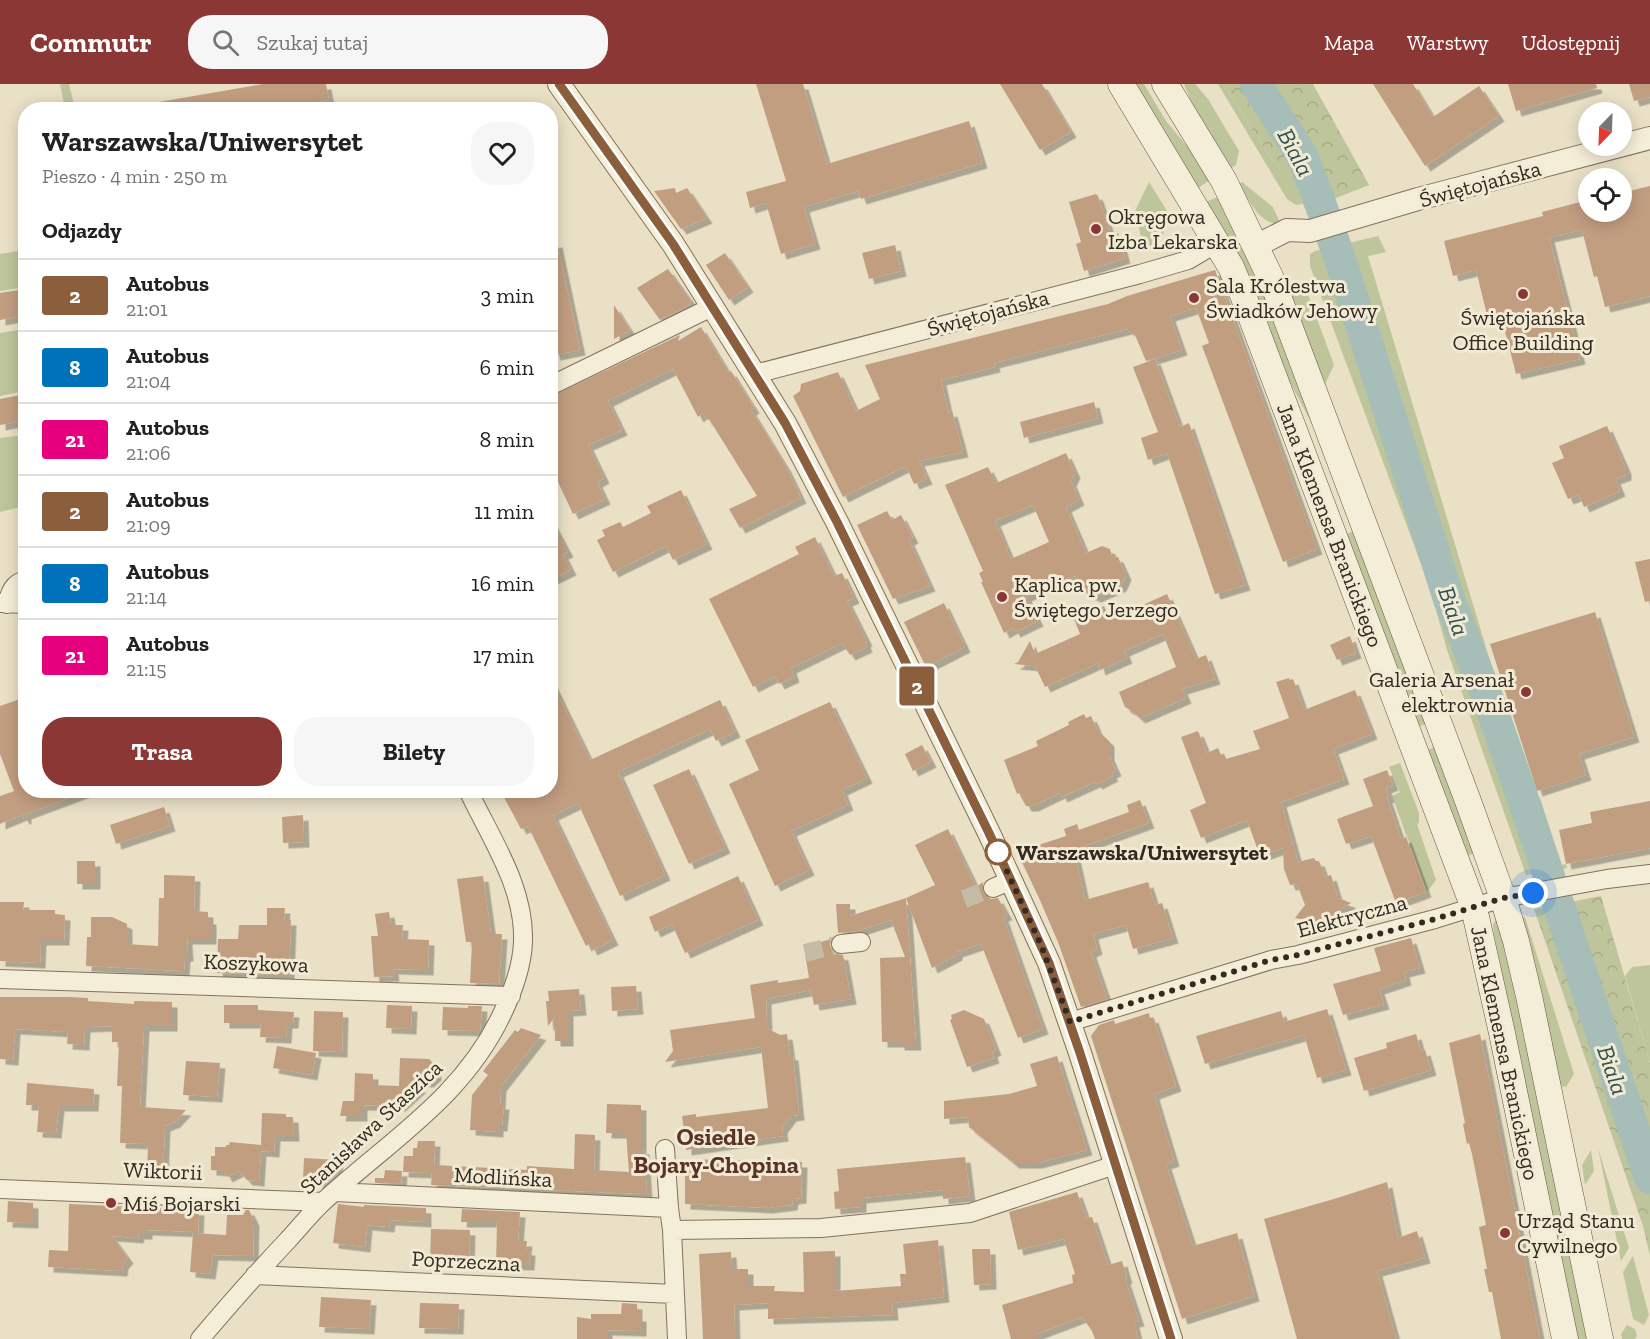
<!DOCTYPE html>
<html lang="pl">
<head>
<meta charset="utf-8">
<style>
	:root { --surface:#fff; --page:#f6f6f6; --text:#222; --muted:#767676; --line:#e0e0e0; --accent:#8a3735 }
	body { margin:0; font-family:"Zilla Slab",serif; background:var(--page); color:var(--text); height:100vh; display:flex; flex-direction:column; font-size:22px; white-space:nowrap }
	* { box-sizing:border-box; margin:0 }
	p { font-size:20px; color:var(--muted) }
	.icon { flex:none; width:33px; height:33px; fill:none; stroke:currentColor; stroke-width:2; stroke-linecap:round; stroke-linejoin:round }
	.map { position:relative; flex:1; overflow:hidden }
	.details { position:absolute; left:18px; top:18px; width:540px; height:696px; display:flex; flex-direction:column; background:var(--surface); border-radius:24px; box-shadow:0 3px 15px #0003 }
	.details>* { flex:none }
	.badge { padding:0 12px; border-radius:4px; font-size:21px; line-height:39px }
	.needle { width:39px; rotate:203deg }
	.controls { position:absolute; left:1578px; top:18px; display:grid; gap:12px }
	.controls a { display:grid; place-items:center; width:54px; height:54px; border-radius:50%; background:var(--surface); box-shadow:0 3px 15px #0003; font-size:30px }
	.you { position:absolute; width:30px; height:30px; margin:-15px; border:4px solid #fff; border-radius:50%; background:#1a73e8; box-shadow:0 0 0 9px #1a73e833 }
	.map>.badge { position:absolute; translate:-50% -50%; box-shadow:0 0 0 3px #fff }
	h2 { padding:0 24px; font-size:22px; line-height:54px }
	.round { display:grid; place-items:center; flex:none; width:63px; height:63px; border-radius:24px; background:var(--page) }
	.head { display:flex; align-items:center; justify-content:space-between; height:102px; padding:0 24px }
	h1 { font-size:28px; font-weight:700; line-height:45px }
	.primary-button { display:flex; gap:12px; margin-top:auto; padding:12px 24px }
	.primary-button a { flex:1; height:69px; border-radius:24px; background:var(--accent); color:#fff; font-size:24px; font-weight:700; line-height:69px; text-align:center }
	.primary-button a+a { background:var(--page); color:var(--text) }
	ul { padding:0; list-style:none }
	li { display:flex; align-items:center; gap:18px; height:72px; padding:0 24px; border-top:2px solid var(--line) }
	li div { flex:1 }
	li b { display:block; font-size:22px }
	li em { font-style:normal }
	li .badge { min-width:66px; font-weight:700; text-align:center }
	header { display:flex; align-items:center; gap:36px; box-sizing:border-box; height:84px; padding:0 30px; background:var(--accent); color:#fff }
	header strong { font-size:28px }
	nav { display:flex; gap:33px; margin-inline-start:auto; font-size:21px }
	.search { width:420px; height:54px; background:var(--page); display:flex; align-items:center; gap:15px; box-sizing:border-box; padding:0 21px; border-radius:24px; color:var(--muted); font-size:22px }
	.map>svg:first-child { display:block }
	.green { fill:#bfc59b }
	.forest { fill:url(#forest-crowns) }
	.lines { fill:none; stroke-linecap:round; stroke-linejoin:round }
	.river { stroke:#a7bdb7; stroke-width:32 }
	.building { fill:#c29e80; fill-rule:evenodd; filter:url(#shadow) }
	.minor-tunnel { stroke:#c5bca5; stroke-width:18; stroke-dasharray:18 9; stroke-linecap:butt }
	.minor-casing { stroke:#82725e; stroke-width:20 }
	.tertiary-casing { stroke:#82725e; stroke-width:24 }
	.secondary-casing { stroke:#645441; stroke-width:27 }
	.minor { stroke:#f4edd8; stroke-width:18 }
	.tertiary { stroke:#f4edd8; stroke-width:22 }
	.secondary { stroke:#f4edd8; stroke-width:26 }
	.line-casing { stroke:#fff; stroke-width:14 }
	.line { stroke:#8b5e3c; stroke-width:9 }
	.walk { stroke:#342a20; stroke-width:6; stroke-dasharray:0 10.8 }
	.poi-dot { fill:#8a3735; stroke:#f1ead4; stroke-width:2 }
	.stop-dot { fill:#fff; stroke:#8b5e3c; stroke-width:3 }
	.labels { text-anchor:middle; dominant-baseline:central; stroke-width:6; stroke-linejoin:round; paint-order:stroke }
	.street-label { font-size:22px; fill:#342a20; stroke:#f1ead4 }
	.poi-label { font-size:22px; fill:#342a20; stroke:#f1ead4; text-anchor:start }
	.stop-label { font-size:22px; font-weight:bold; fill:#342a20; stroke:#f1ead4; text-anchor:start }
	.water-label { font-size:24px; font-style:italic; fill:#315251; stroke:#f1ead4 }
	.neighbourhood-label { font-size:24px; font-weight:bold; fill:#5b3224; stroke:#f1ead4 }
</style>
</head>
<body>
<header>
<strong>Commutr</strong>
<div class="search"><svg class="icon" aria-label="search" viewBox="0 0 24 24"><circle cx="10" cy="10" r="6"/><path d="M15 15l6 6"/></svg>Szukaj tutaj</div>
<nav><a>Mapa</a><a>Warstwy</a><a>Udostępnij</a></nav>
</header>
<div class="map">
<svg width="1650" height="1255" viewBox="0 0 1650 1255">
	<defs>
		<pattern id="forest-crowns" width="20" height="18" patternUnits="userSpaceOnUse" patternTransform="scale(1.5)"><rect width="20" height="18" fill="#bfc59b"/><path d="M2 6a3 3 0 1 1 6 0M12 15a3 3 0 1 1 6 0" fill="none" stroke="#a5a985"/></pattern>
		<filter id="shadow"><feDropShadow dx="5.5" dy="5.5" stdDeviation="0" flood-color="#0004"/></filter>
	</defs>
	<rect width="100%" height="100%" fill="#e9e0c6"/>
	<path class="green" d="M60,0h9l6,25h-10z
		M1134,0h10l22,37 35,42 9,17 -12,8z
		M1184,0h11l13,15 31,52 -3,14 -5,3 -35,-55z
		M1218,0h5l49,75 22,19 24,28 -13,3 -2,-5 -7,1 -9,-6z
		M1149,98l20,32c-6,21 -5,27 -25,36l-9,-39z
		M1242,98l31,25 8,18c-22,-1 -32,-25 -42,-41z
		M1220,112l41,87 -11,3 -44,-84z
		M1378,152l8,16 -18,4 164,544 8,-2 21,67 5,-1 1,4 -41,7 -79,-225 -17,-62 -120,-322v-12l5,-3z
		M25,166v37l-25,4v-37z
		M1296,197l10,8 28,76 -9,19 -39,-99z
		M1265,209l79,214 -31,-81 -26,-50 -32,-79z
		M25,245v62l-25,5v-63z
		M25,351v71l-25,6v-74z
		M1355,446l73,193 -11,4 -72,-192z
		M1434,663l43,106 -12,3 -37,-106z
		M1400,679l19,50v10l-2,1 19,56 -9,12 -35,-96 8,-4 -11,-25z
		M1498,831l63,267 29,157h-12l-84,-405 -1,-9z
		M1522,833h3l49,157 -8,13 -6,-1z
		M1650,881v98l-25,-87 7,-9z
		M1598,1064l31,100 -8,13z
		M1591,1066l3,21 -9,14 -3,-20z
		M1633,1172l16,59 -5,10 -11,-6 -10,-47z
		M1627,1241l8,4 2,7 -2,3h-13l-1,-5z"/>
	<path class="forest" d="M1223,0h90l56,101 -48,19 -49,-45z
		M1601,812l49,167v193l-7,-30 -109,-317z"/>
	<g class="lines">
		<path class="river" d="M1256,0l45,70 15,37 26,74 107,334 43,111 31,89 127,379"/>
	</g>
	<path class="building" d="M263,0h63l3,16 -56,10h-113l-1,-8z
		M756,0h47l24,80 142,-43 13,42 -121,36 -3,-8 -54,16 11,37 -34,10 -15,-51 -16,5 -4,-16 40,-11z
		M1000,0h42l29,48 -31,18z
		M1373,0h40l20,33 46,-31 20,30 -74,50z
		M1508,0h88l1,4 -81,23z
		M1629,0h21v13l-16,4z
		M1650,102v110l-45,11 -8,-31 -3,1 -12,-47 -33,7 31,122 -64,15 -16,-62 -13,3 -11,-45 -23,6 -9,-35 99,-25 -1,-4 46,-12v12h34v-19z
		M675,104l1,5 11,-5 20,30 -26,11 -27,-38z
		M1096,110l2,2 13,39 7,-2 7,25 -41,13 -8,-27 5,-2 -12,-40z
		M557,158l23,108 -25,5 -5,-19v-93z
		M895,161l6,26 -32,8 -7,-26z
		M725,169l23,34 -19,13 -23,-35z
		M668,185l23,32 -2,4 -29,15 -23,-32z
		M1215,186l102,279 -34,13 -81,-216 7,-3 -13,-35 -26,8 12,34 -36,11 -11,-26 -8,-6 -133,34 1,4 -54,13 7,32 4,-1 11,41 -44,9 8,18 -13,5 -8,-18 -63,31 -50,-101 7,-5 1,-7 37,-12 18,39 24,-12 -15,-34 243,-61 19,-8z
		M26,205v26l-26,5v-27z
		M614,221l16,25 -16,9z
		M701,243l27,45 3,-1 23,37 -3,2 35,57 15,31 -61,30 -11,-19 28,-13 -48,-77 -2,1 -4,-7 -5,4 -25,-48 -65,32 14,29 -34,15 16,33 -7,4 8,17 -32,15 -23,-49v-68l130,-62 -2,6z
		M1155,275l25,68 9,-4 56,162 -30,9 -48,-141 -19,7 -7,-22 17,-6 -25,-65z
		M26,310v26l-26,5v-26z
		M1094,318l4,16 -74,20 -4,-16z
		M1607,342l19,43v6l-11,4 5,12 -36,16 -5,-12 -11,4 -16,-36 12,-5 -5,-12z
		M1066,369l9,20 -4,8 8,19 -13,7 20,46 16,-7 8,3 2,7 6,1 8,18 -5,11 -25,11 -13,-5 -8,-16 -49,20 12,25 -23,11 -2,-4 -9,5 -23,-51h2l-4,-9 4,-2 -38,-86 43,-18 8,16zM1033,421l16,37 -38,17 -16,-38z
		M681,406l26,54 -34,16 -7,-14 -53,26 -16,-32 8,-4 -3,-6 18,-8 3,5 28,-14 -4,-7z
		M887,427l5,9 9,-5 12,23 -4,2 21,46 -37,13 -36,-74z
		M550,434l18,34 -5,2 8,16 -21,10z
		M815,453l19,39 8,-3 12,25 -7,3 20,40 -2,1 2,5 -17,8 -8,-12 -51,25 3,9 -15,7 -4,-8 -22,11 -44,-88 90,-45 -4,-7z
		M1650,475v42l-5,1 -10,-40z
		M1167,510l29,65 10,-4 9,24 -33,10 4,9 -46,20 -8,-7 -7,-4 -6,-15 57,-25 -13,-33 -39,17 3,7 -27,12 -2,-7 -53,24 -10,-21 -21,-2 4,-2 12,-21 5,13 45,-20 -6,-15 30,-13 6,14z
		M944,519l21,44 -39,20 -22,-45z
		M1595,528l39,125 -55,17 7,21 -49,16 -47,-147z
		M1350,552l6,17 -19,7 -7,-15z
		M550,594l40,82 130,-60 15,32 -19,9 -6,-12 -92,43 47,103 -45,21 -42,-93 -25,12 60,125 -21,10 -3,-6 -3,2 -58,-120 -7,3 -21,-39h50z
		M1289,594l1,2 3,-1 11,31 51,-20 17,44 -39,15 11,30 -63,23 17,60 16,-4 2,3h3l6,16 6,-2 7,23 13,5 -18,11 1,5 -13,4 -26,-5 10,-13 -8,-21 -7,1 -6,-16 -1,-21 -23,8 -13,-36 -46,18 -11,-28 16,-7 -25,-66 17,-6 9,22 11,-5 3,7 3,-1 2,5 34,-10 -7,-18 36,-13 -13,-36z
		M26,613v93h59v2l-59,22v5h-2l-2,-4 -22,9v-28l14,-5 -14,-37v-48z
		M830,618l37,76 -25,12 6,15 -57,26 18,39 -34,16 -46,-102 30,-14 -14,-30z
		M1084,630l2,4 5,-2 7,15 11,10v14l7,16 -5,2 2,3 -16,8 -2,-2 -33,15 -2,-4 -27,13h-7l-7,-13 -2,1 -13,-34 34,-14 -2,-5 33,-16 -1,-3z
		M922,661l9,17 -18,9 -8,-17z
		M689,685l36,79 -36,16 -36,-79z
		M1387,686l6,15 -7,3 3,9 -2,1 14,41 5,-2 20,55 -30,11 -25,-67 -25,8 -9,-25 36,-13 -10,-27z
		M1140,716l9,23 -75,27 11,50 63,-18 7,23 7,-2 11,35 -40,11 -7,-24 -33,9 4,15 -6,3 16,47 -26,8 -23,-65 -19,-44 -22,-46 49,-16 -2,-7 13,-5 2,6 50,-18 -2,-7z
		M1650,717v47l-84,16 -7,-34 33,-7 -2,-11z
		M164,723l6,19 -54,18 -6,-19z
		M303,731l1,27 -21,1 -1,-26z
		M948,745l28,58 7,-5v11l8,6 7,-1 9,17 -4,1 40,113 -25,9 -37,-94 -24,8v3l-25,13 -26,-70 29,-13 -20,-40z
		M77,777h18v23h-18z
		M164,791l31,1 -1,35 14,1v7h3v20h-24l1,17h-3l-1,15 -98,-5 1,-29h4v-20h21l15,7v20l31,2 1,-48h5z
		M483,792l8,58h11l-3,50 -29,-1 2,-41h-6l-9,-63z
		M738,792l20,44 -73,33 -13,-29 -17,8 -6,-15z
		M906,814l10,147h-17v-3h-17l-2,-84 25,-1 -14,-37 -34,11 -19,2 -2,-29h14v12z
		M0,818h24l-1,8h32v4l10,1 -1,25h-23l-1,23 -40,-2z
		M267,824h18l-1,12h7l-2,55 -72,-2 1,-34h20l1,-14h28z
		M389,828l2,13h12l-1,14 27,1 -1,30 -35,-1 1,7 -20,1 -3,-41h7l-3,-22z
		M1411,854l9,30 -16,4 2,8 -27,9 5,15 -41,11 -10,-31 48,-13 -7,-23z
		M831,855l-1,7 2,5 5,3 6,1 8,44 -37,6 -3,-15 -45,9 1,29 13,7 7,-1 3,21h3l6,60 -8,1 -9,12 1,8 -97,14v-19h-2l-2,-15 14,-2v3l72,-9 -7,-61 -96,15 8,-11 -3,-21 85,-12 -5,-33 28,-5v3l31,-5 -5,-31z
		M636,902l2,23 -26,2 -1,-24z
		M579,905l2,21 -13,1v30h-13v-24l-7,9 -2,-25h3l-1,-10z
		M0,913h70l18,1v3l46,3v-3l38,1v24h-28l-4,81 46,3 -11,12 -10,4 -2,47 -16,-1 1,-28 -28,-1 2,-57h-5l2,-44h-7v-16l-27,1 -1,18 -17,-1 1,-12 -53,-3 -2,31 -13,-1z
		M224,921h34v5l36,2 -1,11h-6l-1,15 -26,-1 1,-14h-37z
		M387,921l25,1 -1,23 -25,-1z
		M468,922h14l-2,25 -38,-1 1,-23 25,1z
		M1327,925l19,61 -29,8 -13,-43 -99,29 -9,-28 85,-25 3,11z
		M964,926l20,9 12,31 -4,2 2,6 -27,9 -17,-47 2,-1 -1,-4z
		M314,927l29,1 -1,40 -29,-1z
		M1149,929l1,5 3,-1 23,69 -22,8 20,67 -8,3 27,82 44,-13 17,63 -72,23 -91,-283 8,-11 15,-5 1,4z
		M521,944l20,7 -40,51 -1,18h4l-2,22h-4v6l-28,-2 2,-35 16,-20 -5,-4 32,-41 3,2z
		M1416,950l5,17 4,-1 6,20 -67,21 -10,-33 33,-10 -1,-5z
		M1480,950l22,111 38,194h-39l-9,-47h-3l-5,-23h3l-8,-42 7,-2 -14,-71 -3,-11 -2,1 -4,-20 2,-1 -16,-80z
		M277,962l39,7 -4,22 -39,-7z
		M1057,972l30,94 -50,13h-23l-45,-36 -1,-10 -24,2v-18l65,-7 28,-8 -7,-22z
		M400,974l29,1 7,7v9l-8,7 -12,-1 -1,6h6l-22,20v-5h-3v4l-34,-1v11h-22l3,-15h11l1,-28 18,1v11l26,1z
		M186,977l34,2 -3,34 -34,-2z
		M27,999l67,6 -1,17h-34l-3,27 -19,-1 2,-27h-13z
		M607,1020l34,1v44h3l3,45 -216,-9 1,-12 -29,-1 1,-16h9v-8h4l1,-7h17l-1,24 93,5v-4l47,3 1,-35 20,1 -1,35 35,2 -3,-39h-20z
		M262,1029l24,1v3h7l1,19h-19l-1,16 -13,-1 -2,30 -12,-1 -8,-9 -12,6 -3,-6 -13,-1v-14h4v-9h11v-2h3l1,-3 31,3z
		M965,1073l5,39 -27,3v-9l-82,8v9l-26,2 -1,-17 5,-1 -2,-22z
		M304,1074l34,2 -1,14 -11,10h-9v-4l-14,-1z
		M685,1075l117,3 -1,36 -8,1 -1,6 -25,3 -82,-4z
		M385,1086l17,1 -1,13 -26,-1v-5h9z
		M1387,1098l11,56 19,-7 8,27 -48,13 19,68h-99l-33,-120 70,-20z
		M1077,1108l9,26 6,-1 16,48 14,-4 5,17 -2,1 14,42 -5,1 4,17h-43l-3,-8 -10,-14 -45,17v5h-26l-9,-34 71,-22 -1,-8 3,-1 -11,-35 -46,11 -9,-38z
		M8,1117l25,2v20l-26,-1z
		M69,1120l130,6 -1,22 -51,-2v4h-8l-1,4 -26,-2 16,22 -5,6 -1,7 -74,-4 1,-17 19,1z
		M338,1120l26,3v-2l62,3v14l-36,-2 -1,7 -22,-2 -2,22 -32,-4z
		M462,1125l58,3 -2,29h9l-1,9h4l-1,15 -33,-1 1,-42h-36z
		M246,1126h3l5,11 -1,35 -40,-1 -3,19 -20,-2 3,-39 33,2 1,-20h16z
		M431,1145l39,1 -1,33 -39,-1z
		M938,1156l6,57 -52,6 1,12 -125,4v-16l-34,2 1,34h-32l-4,-85 32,-2 1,17h16v17h27l-1,5 30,1 -1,-40 32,-1v40l66,-5 -1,-12h6l-3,-30z
		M972,1165h18l1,35 -17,1z
		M321,1213l50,3 -2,29 -50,-2z
		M420,1219l39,1 -1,25 -39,-1z
		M622,1219l15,1v12h4v15l-34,-1v9h-30v-22l14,2v-5h30z"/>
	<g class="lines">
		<path class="minor-tunnel" d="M964,815l29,-11
			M805,869l36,-9"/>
		<g class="minor-casing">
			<path id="minor" d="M755,290l385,-100 48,-14 29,-17
				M550,302l164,-80
				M0,519l26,1
				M7,520c3,-12 6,-21 19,-24
				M993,804l19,-8
				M841,860l20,-2
				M0,895l511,17
				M1070,938l201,-62 27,-5 137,-36 68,-21 104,-19 43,-5
				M665,1065l4,59 3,22 5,109
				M0,1105l323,13
				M335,1108l334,16
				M672,1146l149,-2 149,-15 145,-48
				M255,1191l419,19
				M200,1255c28,-33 57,-66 87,-98 12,-13 24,-28 37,-40 66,-61 140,-104 179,-189 10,-21 19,-46 20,-70 2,-55 -32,-103 -55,-152"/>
		</g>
		<g class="tertiary-casing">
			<path id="tertiary" d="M559,0l114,160 112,179 52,99 152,311 60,130 31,90 91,286
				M1256,162l31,-16 23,1 108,-32 232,-61"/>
		</g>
		<g class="secondary-casing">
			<path id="secondary" d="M1121,0l110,183 12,28 231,613 28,125 63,306
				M1165,0l59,97 49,102 195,518 35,97 13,43 13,55 71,343"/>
		</g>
		<use href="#minor" class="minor"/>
		<use href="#tertiary" class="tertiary"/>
		<use href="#secondary" class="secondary"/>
	</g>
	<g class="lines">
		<g class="line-casing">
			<path id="line" d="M559,0l114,160 112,179 52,99 152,311 60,130 31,90 91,286"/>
		</g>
		<use href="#line" class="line"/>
		<path class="walk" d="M998,768l43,93 29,77 201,-62 27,-5 137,-36 68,-21 30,-5"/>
	</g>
	<g class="poi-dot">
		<circle cx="1096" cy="145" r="6"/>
		<circle cx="1523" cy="210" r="6"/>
		<circle cx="1194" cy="214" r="6"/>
		<circle cx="1002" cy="513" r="6"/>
		<circle cx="1526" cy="608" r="6"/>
		<circle cx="111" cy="1119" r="6"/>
		<circle cx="1505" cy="1149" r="6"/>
	</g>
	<circle class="stop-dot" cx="998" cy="768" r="12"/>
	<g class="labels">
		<g class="street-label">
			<text transform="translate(1480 100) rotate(-15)">Świętojańska</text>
			<text transform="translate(988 229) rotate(-15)">Świętojańska</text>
			<text transform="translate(1330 441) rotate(69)">Jana Klemensa Branickiego</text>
			<text transform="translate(1352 832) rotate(-15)">Elektryczna</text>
			<text transform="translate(256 879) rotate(2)">Koszykowa</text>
			<text transform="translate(1505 969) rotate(78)">Jana Klemensa Branickiego</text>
			<text transform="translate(371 1043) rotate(-43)">Stanisława Staszica</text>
			<text transform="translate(163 1087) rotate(2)">Wiktorii</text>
			<text transform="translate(503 1093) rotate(3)">Modlińska</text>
			<text transform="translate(466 1177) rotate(3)">Poprzeczna</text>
		</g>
		<g class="poi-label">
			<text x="1108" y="132">Okręgowa<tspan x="1108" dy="25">Izba Lekarska</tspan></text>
			<text x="1206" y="201">Sala Królestwa<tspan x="1206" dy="25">Świadków Jehowy</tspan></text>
			<text x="1523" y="233" text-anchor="middle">Świętojańska<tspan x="1523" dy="25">Office Building</tspan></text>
			<text x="1014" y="500">Kaplica pw.<tspan x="1014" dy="25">Świętego Jerzego</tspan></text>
			<text x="1514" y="595" text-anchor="end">Galeria Arsenał<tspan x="1514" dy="25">elektrownia</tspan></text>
			<text x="123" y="1119">Miś Bojarski</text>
			<text x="1517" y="1136">Urząd Stanu<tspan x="1517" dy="25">Cywilnego</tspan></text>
		</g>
		<g class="stop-label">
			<text x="1016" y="768">Warszawska/Uniwersytet</text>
		</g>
		<g class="water-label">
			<text transform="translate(1296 68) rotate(62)">Biala</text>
			<text transform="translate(1454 527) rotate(71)">Biala</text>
			<text transform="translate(1613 986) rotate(71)">Biala</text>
		</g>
		<g class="neighbourhood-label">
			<text x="716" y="1052">Osiedle<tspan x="716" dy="28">Bojary-Chopina</tspan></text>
		</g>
	</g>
</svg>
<div class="controls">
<a><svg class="needle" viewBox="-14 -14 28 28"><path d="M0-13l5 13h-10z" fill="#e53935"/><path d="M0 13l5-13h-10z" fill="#767676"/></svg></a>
<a><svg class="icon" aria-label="locate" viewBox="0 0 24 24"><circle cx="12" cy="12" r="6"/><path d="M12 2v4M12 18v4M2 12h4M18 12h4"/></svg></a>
</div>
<div class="you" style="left:1533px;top:809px"></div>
<b class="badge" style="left:917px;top:602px;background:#8b5e3c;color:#fff">2</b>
<section class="details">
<div class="head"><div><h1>Warszawska/Uniwersytet</h1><p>Pieszo · 4 min · 250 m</p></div><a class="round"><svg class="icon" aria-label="heart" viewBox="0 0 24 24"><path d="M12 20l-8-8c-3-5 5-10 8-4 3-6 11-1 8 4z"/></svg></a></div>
<h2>Odjazdy</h2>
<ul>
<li><span class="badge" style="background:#8b5e3c;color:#fff">2</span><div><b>Autobus</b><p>21:01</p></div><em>3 min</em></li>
<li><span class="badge" style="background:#0072bc;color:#fff">8</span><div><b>Autobus</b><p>21:04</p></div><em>6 min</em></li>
<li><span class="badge" style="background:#e6007e;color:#fff">21</span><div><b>Autobus</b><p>21:06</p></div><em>8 min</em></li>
<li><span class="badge" style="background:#8b5e3c;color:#fff">2</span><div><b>Autobus</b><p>21:09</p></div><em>11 min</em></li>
<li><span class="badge" style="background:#0072bc;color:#fff">8</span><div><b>Autobus</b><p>21:14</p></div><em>16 min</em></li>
<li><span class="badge" style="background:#e6007e;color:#fff">21</span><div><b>Autobus</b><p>21:15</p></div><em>17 min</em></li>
</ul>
<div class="primary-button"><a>Trasa</a><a>Bilety</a></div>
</section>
</div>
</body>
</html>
